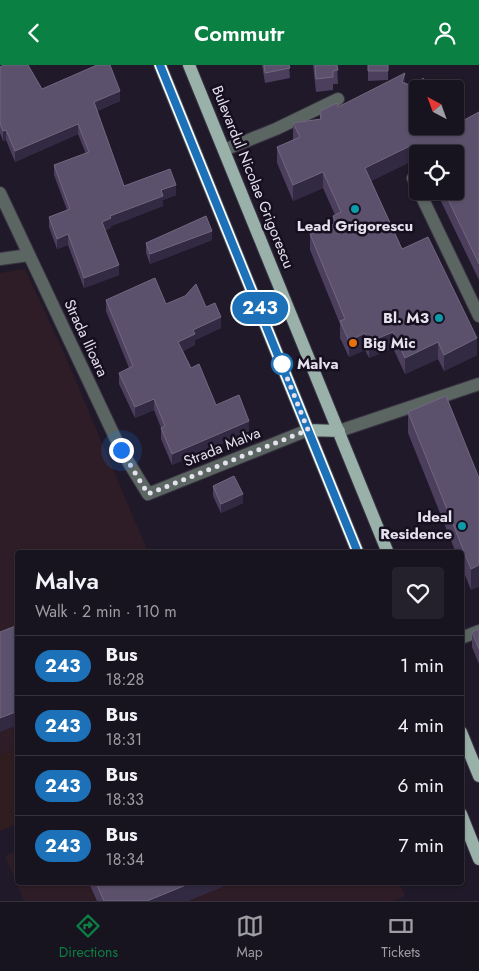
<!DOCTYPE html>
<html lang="en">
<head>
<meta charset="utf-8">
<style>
	:root { --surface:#17131f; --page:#24202c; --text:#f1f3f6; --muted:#9e9ea4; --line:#36323d; --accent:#0b8043 }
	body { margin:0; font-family:Jost,sans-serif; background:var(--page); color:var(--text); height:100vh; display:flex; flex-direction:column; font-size:19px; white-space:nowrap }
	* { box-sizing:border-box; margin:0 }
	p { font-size:16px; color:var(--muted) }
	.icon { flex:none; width:28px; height:28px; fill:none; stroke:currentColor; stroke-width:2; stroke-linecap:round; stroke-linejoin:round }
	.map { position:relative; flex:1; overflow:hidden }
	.drawer { position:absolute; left:15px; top:485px; width:449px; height:335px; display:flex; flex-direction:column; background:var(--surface); border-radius:5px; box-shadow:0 1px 4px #0004,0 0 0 1px var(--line) }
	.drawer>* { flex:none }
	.badge { padding:0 10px; border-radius:16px; font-size:18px; line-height:32px }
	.needle { width:32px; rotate:319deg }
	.fabs { position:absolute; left:409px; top:15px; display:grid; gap:10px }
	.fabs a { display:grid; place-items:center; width:55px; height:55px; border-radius:5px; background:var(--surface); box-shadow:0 1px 4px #0004,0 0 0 1px var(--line); font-size:25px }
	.you { position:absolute; width:25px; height:25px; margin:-12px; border:4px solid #fff; border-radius:50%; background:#1a73e8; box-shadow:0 0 0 8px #1a73e833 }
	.map>.badge { position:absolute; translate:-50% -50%; box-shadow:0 0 0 2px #fff }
	.round { display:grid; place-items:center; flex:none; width:52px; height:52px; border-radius:5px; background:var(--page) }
	.head { display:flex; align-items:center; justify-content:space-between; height:85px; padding:0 20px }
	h1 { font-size:24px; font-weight:600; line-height:38px }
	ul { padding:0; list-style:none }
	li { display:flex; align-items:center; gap:15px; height:60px; padding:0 20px; border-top:1px solid var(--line) }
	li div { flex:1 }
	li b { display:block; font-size:19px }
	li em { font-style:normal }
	li .badge { min-width:55px; font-weight:700; text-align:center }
	header { display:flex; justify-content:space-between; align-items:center; height:65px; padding:0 20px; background:var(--accent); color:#fff; font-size:22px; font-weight:600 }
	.tab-bar { display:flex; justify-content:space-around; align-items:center; height:70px; border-top:1px solid var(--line); background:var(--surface); font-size:14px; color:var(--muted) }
	.tab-bar a { display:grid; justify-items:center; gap:2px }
	.tab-bar .on { color:var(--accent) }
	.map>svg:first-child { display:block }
	.commercial { fill:#2e1d26 }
	.industrial { fill:#301d20 }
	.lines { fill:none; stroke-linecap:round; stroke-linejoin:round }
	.minor-casing { stroke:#3b3544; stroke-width:14 }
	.major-casing { stroke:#3b3544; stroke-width:14 }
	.minor { stroke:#5b6662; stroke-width:12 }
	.major { stroke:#99b1a9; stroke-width:12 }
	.wall { fill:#4b3f5d }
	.shaded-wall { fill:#322942 }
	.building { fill:#5b516c; stroke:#716780 }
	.line-casing { stroke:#fff; stroke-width:11 }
	.line { stroke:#1d71b8; stroke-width:8 }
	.walk { stroke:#e5e1ed; stroke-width:5; stroke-dasharray:0 9 }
	.culture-dot { fill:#0f9aa8; stroke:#160f20; stroke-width:2 }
	.food-dot { fill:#e8710a; stroke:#160f20; stroke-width:2 }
	.stop-dot { fill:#fff; stroke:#1d71b8; stroke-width:2.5 }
	.labels { text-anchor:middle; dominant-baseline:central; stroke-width:5; stroke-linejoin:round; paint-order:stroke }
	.street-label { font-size:15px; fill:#e5e1ed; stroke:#160f20 }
	.poi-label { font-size:15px; font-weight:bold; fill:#e5e1ed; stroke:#160f20; text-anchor:end }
	.stop-label { font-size:15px; font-weight:bold; fill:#e5e1ed; stroke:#160f20; text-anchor:start }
</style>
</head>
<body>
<header><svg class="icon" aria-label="back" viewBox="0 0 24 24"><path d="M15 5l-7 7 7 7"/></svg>Commutr<svg class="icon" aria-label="person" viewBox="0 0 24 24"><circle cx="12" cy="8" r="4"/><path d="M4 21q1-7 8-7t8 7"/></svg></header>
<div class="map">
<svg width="479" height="836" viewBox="0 0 479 836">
	<rect width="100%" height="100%" fill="#1f1929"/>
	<path class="commercial" d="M25,204l40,86 83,197 -130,1 -1,196 -17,7v-483z
		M17,785l1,33h381l6,13 -11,5h-370l-19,-45z"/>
	<path class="industrial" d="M17,684v75l-17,7v-75z"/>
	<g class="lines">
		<g class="minor-casing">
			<path id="minor" d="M224,85l52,-21 62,-30
				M413,113l5,10
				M419,126l60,125
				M0,128l121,257 27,44 160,-64
				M0,194l29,-4
				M339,366l140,-47
				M461,573l18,-7"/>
		</g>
		<g class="major-casing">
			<path id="major" d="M160,0l198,488
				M189,0l199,488
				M308,365l31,1
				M461,667l18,44
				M461,749l18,45"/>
		</g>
		<use href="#minor" class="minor"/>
		<use href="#major" class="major"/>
	</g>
	<path class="wall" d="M262,0h27l1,13 -25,5z
		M313,0h24l1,19h-5v6l-17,2z
		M368,0h20v15l-20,1z
		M0,2l42,22 78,12 -23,10 27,75 52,9 -13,5v6l-52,20v2l-6,2 14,45 -35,13 -16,-43 -11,4 -8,-22v-10l18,-7 -13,-35v-10l32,-11 -8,-20 -63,28 -9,-22 -3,1 -3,-8z
		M405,18l45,44 29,-15v168l-43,-89h19v-37h-37v16l-6,-9 -41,20 31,68 75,106 -33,16 -6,-12 -33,15 -12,-26 -24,10 -4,-8 -16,7 -9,-19v-14l-30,-74v-16l23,-10v-8l2,-1 -12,-27 -30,13 -16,-38v-16l16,-7v-17l27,-4v-8l18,-4z
		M212,175l-62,24 -4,-11v-10z
		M106,235l100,7 15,21 -26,12v5l-12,6 8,17 25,37 33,27 -77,33 -11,-26v-11l-7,-18 -19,8 -16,-34v-11l10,-5 -23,-57z
		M408,347l71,66 -8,112 -10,-25v-12h-5l-48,-120z
		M213,421l30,17 -22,10 -8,-17z
		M479,564v35l-7,-17v-15z
		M89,818h142l-44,18h-90z"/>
	<path class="shaded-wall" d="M405,8v16l-3,-7z
		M120,26v10l-26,11v-10z
		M78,59v10l-63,28v-11z
		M6,65v10l-3,1v-10z
		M412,80v16l-47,23v-16z
		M323,107v16l-30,13v-16z
		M176,120v10l-13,5v6l-52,20v2l-9,4v-10l8,-6 51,-26z
		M212,166v9l-62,24v-10z
		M68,169v11l-11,4v-10z
		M119,200v10l-35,13v-10z
		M221,252v11l-26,12v5l-17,8v-11l15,-12z
		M393,267v16l-24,10v-16z
		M365,268v17l-16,7v-16z
		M477,273v17l-33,16v-16z
		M438,277v17l-33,15v-16z
		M154,334v11l-19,8v-11z
		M249,356v11l-77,33v-11z
		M243,429v9l-22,10v-9z
		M479,500v22l-8,3v-21z
		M18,646v14l-18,7v-14z
		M191,818h40l-44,18h-40z"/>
	<path class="building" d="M4,0h24l14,24 55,-24h13l10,26 -26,11 30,84 46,-17 6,16 -15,5 2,6 -53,20 1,2 -9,4 17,43 -35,13 -16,-44 -11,5 -8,-22 21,-8 -16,-44 35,-13 -11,-28 -63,27 -9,-21 -3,1 -3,-8v-56z
		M264,0h25l1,3 -25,5z
		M315,0h22l1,5 -5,1v6l-17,2z
		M368,0h20v6h-20z
		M405,8l-3,9 16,6 5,-10 6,11h-11v37h31l1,1 5,-1v-1l24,-13v152l-35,-73h11v-37h-37l-6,-9 -47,23 37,81 26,-12 49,101 -33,17 -6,-13 -33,16 -12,-26 -24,10 -4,-9 -16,8 -9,-20 5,-2 -35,-85 26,-11 -3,-7 8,-4 -18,-40 -30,13 -16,-38 23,-10 -7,-14 28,-4 -1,-8 17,-8 1,4z
		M206,151l6,15 -62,23 -4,-11z
		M155,213l11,26 19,-8 11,-12 10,23 9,-4 6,14 -28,13 2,4 -17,8 13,26 8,-4 17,41 23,-10 10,26 -77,33 -11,-26 4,-2 -11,-27 -19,8 -16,-34 14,-7 -27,-66z
		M446,331l33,82v87l-8,4 -63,-157z
		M234,411l9,18 -22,10 -8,-18z
		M18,560v86l-18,7v-86z
		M479,564v20l-7,-17z
		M96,818h95l-44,18h-43z"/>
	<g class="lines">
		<g class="line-casing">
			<path id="line" d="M160,0l198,488"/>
		</g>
		<use href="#line" class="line"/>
		<path class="walk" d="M121,385l27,44 160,-64 -28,-70 2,4"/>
	</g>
	<g class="culture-dot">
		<circle cx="355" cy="144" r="5"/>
		<circle cx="439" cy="253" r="5"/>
		<circle cx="462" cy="461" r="5"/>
	</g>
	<circle class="food-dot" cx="353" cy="278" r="5"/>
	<circle class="stop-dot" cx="282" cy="299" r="10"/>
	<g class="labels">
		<g class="street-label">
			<text transform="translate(253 112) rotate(68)">Bulevardul Nicolae Grigorescu</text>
			<text transform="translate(86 273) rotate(65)">Strada Ilioara</text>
			<text transform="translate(222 382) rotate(-22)">Strada Malva</text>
		</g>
		<g class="poi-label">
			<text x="355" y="161" text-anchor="middle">Lead Grigorescu</text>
			<text x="429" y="253">Bl. M3</text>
			<text x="363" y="278" text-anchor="start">Big Mic</text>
			<text x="452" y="452">Ideal<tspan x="452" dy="17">Residence</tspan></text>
		</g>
		<g class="stop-label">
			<text x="297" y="299">Malva</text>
		</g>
	</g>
</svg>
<div class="fabs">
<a><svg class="needle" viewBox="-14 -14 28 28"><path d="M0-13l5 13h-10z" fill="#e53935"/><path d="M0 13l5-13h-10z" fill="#9e9ea4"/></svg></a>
<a><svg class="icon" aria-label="locate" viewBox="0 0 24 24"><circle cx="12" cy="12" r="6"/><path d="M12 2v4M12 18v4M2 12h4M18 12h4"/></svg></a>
</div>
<div class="you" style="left:121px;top:385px"></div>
<b class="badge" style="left:260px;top:243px;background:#1d71b8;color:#fff">243</b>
<section class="drawer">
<div class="head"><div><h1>Malva</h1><p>Walk · 2 min · 110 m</p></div><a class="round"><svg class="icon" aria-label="heart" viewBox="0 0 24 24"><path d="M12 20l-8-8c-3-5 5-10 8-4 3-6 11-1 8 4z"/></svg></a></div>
<ul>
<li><span class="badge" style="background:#1d71b8;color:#fff">243</span><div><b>Bus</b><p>18:28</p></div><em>1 min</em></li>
<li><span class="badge" style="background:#1d71b8;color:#fff">243</span><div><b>Bus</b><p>18:31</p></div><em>4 min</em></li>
<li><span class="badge" style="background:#1d71b8;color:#fff">243</span><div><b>Bus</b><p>18:33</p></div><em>6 min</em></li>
<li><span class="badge" style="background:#1d71b8;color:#fff">243</span><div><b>Bus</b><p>18:34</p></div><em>7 min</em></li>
</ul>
</section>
</div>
<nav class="tab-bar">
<a class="on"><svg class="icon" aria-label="directions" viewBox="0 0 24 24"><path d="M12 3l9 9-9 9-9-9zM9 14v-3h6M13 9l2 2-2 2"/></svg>Directions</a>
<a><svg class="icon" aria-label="map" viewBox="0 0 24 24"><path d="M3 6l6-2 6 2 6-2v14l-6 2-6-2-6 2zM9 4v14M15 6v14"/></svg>Map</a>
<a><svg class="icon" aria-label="tickets" viewBox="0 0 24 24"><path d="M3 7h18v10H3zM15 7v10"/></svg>Tickets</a>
</nav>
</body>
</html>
